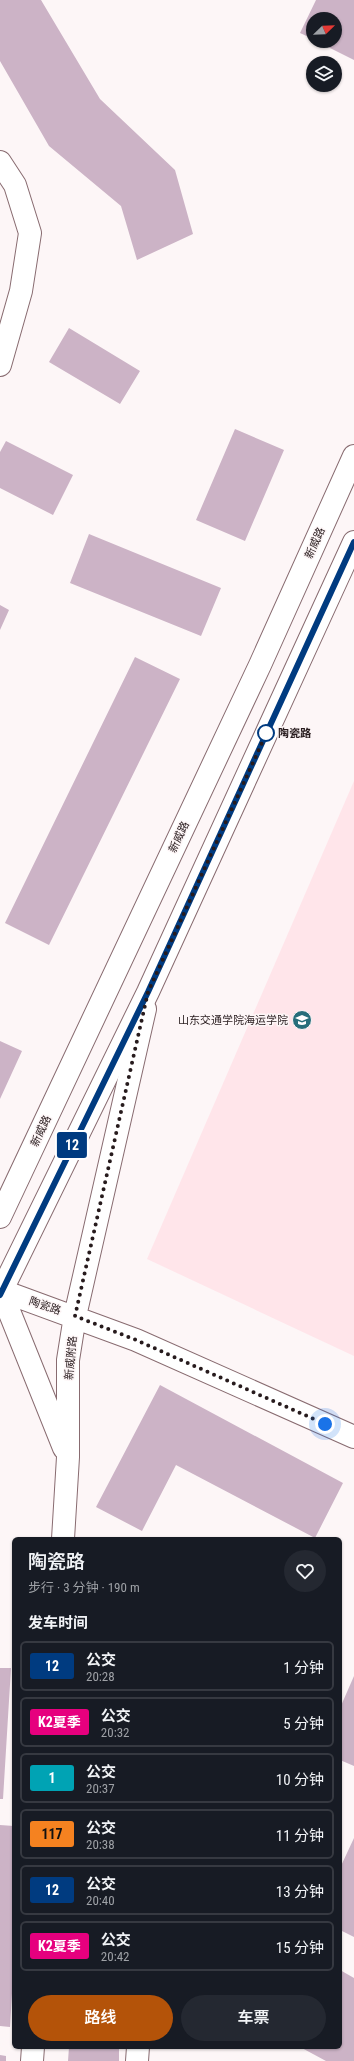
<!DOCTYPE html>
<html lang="zh">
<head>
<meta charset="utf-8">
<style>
	:root { --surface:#171b24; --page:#242831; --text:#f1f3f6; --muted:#9ea1a6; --line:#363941; --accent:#b45309 }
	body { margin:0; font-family:"Roboto Condensed","Noto Sans SC",sans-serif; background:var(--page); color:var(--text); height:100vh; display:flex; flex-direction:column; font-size:15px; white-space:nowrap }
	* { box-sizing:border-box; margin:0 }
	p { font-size:13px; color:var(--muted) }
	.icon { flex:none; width:22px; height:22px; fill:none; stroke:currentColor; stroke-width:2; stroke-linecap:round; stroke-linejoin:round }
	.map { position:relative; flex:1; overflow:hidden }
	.side { position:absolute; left:12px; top:1537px; width:330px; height:512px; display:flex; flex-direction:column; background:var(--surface); border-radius:6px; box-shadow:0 1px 3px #0004 }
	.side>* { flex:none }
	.badge { padding:0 8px; border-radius:3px; font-size:14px; line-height:26px }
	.needle { width:26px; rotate:67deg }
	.controls { position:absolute; left:306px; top:12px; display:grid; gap:8px }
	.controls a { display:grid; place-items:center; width:36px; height:36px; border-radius:50%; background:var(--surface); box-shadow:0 1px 3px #0004; font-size:20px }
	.you { position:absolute; width:20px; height:20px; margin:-10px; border:3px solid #fff; border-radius:50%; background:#1a73e8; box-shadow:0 0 0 6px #1a73e833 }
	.map>.badge { position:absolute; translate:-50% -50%; box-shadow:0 0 0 2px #fff }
	h2 { padding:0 16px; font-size:15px; line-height:36px }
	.round { display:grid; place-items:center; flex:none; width:42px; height:42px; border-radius:21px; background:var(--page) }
	.head { display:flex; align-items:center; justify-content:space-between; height:68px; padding:0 16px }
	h1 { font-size:19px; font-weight:600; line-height:30px }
	.button { display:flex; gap:8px; margin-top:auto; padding:8px 16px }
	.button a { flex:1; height:46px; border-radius:24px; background:var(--accent); color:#fff; font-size:16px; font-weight:600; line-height:46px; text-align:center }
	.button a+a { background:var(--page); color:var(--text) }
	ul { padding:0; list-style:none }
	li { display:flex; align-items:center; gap:12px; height:50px; margin:0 8px 6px; padding:0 8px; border:2px solid var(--line); border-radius:6px }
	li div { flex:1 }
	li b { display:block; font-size:15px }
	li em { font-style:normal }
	li .badge { min-width:44px; font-weight:700; text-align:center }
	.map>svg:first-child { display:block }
	.built { fill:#ffe5ea }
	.building { fill:#ccb3c6 }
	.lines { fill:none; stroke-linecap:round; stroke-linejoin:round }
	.minor-casing { stroke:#886b70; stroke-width:24 }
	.major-casing { stroke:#886b70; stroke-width:24 }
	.minor { stroke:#fff; stroke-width:22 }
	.major { stroke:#fff; stroke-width:22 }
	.line-casing { stroke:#fff; stroke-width:9 }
	.line { stroke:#003b80; stroke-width:6 }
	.walk { stroke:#271b1d; stroke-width:4; stroke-dasharray:0 7.2 }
	.stop-dot { fill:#fff; stroke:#003b80; stroke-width:2 }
	.labels { text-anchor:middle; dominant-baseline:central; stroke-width:3; stroke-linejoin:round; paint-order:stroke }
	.street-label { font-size:11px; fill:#271b1d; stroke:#fdf6f7 }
	.stop-label { font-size:11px; font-weight:bold; fill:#271b1d; stroke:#fdf6f7; text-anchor:start }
	.poi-label { font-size:11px; fill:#271b1d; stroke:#fdf6f7; text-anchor:end }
</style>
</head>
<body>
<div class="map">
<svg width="354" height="2061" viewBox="0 0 354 2061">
	<rect width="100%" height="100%" fill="#fdf6f7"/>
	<path class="built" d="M354,781v575l-207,-97z"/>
	<path class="building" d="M0,0h41l59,99 75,71 18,64 -56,26 -16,-54 -72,-60 -49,-85z
		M316,0h38v60l-38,-19h19v-22h-22v20l-13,-6z
		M69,328l71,43 -20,33 -71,-42z
		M235,429l49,21 -39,91 -49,-21z
		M6,441l67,34 -20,40 -53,-27v-36z
		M89,534l132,54 -20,48 -131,-53z
		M0,605l9,5 -9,20z
		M135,657l45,22 -131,266 -44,-22z
		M0,1041l22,10 -22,48z
		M160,1385l183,98 -28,55 -139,-73 -34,66 -46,-24z
		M0,1668h11l-8,131h-3z
		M354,1676v90l-14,-6v-52z
		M0,1825l14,1v134l-4,67 -10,-1z
		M354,1838v99l-14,-7v-62z
		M340,1970l14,8v83h-28l-26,-14h40z
		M69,2047h50v14h-51z
		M0,2055l6,1v5h-6z"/>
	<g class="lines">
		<g class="minor-casing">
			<path id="minor" d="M0,162l15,23 15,48 -9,58 -21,74
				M0,1290l136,50 218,97
				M1,1291l63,157
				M63,1539l5,-82v-97l7,-44 70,-307
				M32,2061l1,-14
				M137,2061l1,-14"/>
		</g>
		<g class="major-casing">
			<path id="major" d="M0,1217l260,-552 94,-209
				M0,1294l148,-302 206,-450"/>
		</g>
		<use href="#minor" class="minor"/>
		<use href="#major" class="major"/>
	</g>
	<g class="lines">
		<g class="line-casing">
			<path id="line" d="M0,1295l148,-303 206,-450"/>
		</g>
		<use href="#line" class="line"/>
		<path class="walk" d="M266,733l1,-1 -119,260 -73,324 61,24 189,84"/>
	</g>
	<defs>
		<g id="university-disc" transform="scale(1)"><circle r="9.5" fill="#276e7b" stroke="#fdf6f7"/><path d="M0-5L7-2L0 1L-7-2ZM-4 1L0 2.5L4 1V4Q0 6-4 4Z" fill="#fff"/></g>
	</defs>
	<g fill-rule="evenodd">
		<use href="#university-disc" x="302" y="1020"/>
	</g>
	<circle class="stop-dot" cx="266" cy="733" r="8"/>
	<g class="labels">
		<g class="street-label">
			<text transform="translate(315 543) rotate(-66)">新威路</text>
			<text transform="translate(179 837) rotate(-65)">新威路</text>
			<text transform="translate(41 1131) rotate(-65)">新威路</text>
			<text transform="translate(45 1306) rotate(19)">陶瓷路</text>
			<text transform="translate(71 1358) rotate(-85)">新威附路</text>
		</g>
		<g class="stop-label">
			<text x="278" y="733">陶瓷路</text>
		</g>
		<g class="poi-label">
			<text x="288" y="1020">山东交通学院海运学院</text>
		</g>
	</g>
</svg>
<div class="controls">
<a><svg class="needle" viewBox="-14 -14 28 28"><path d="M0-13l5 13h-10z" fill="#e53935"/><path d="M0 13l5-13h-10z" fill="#9ea1a6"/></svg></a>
<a><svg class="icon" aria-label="layers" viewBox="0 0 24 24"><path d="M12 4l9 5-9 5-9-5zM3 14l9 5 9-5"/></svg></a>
</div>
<div class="you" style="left:325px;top:1424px"></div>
<b class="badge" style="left:72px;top:1145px;background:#003b80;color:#fff">12</b>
<section class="side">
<div class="head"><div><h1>陶瓷路</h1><p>步行 · 3 分钟 · 190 m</p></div><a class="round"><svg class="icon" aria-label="heart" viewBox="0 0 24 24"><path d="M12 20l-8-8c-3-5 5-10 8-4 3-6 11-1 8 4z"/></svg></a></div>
<h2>发车时间</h2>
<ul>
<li><span class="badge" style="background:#003b80;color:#fff">12</span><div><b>公交</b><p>20:28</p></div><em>1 分钟</em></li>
<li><span class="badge" style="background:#e6007e;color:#fff">K2夏季</span><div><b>公交</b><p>20:32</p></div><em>5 分钟</em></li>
<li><span class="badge" style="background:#00a3b4;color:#fff">1</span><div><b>公交</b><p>20:37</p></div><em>10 分钟</em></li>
<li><span class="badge" style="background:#f58220;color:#111">117</span><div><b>公交</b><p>20:38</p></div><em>11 分钟</em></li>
<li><span class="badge" style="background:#003b80;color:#fff">12</span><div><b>公交</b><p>20:40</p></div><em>13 分钟</em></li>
<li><span class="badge" style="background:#e6007e;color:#fff">K2夏季</span><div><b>公交</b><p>20:42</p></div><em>15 分钟</em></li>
</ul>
<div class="button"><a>路线</a><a>车票</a></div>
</section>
</div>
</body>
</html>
